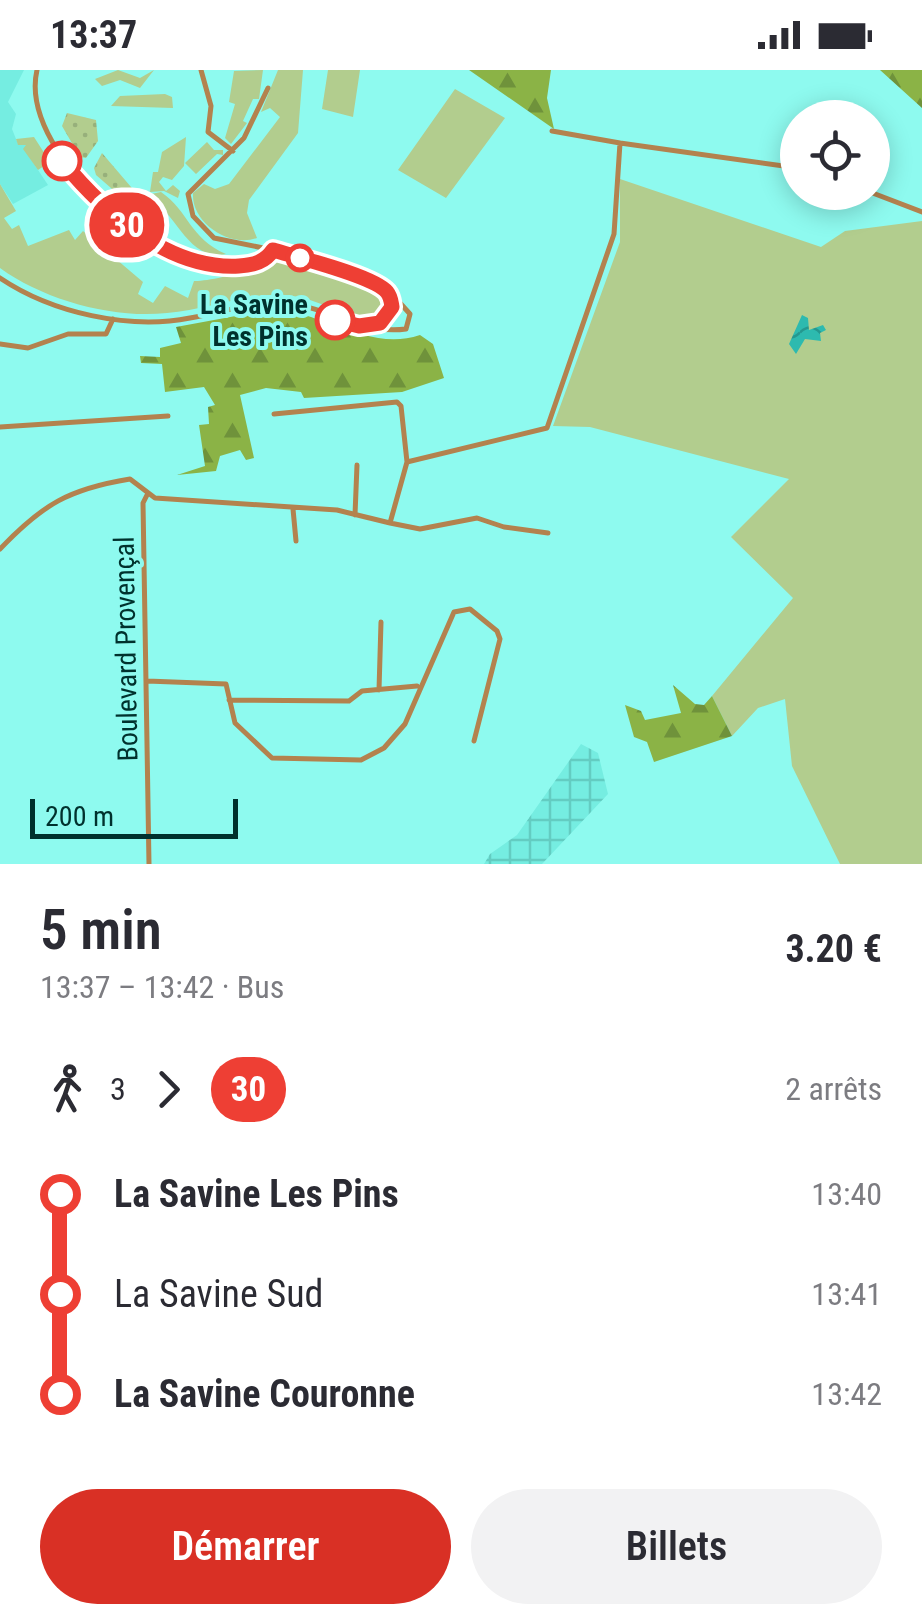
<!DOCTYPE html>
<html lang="fr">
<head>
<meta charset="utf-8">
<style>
	:root { --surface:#fff; --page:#f2f2f3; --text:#2b2b33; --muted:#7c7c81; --accent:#d93025 }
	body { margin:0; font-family:"Roboto Condensed",sans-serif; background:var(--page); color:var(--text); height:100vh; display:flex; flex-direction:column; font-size:38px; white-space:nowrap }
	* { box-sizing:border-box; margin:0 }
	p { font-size:32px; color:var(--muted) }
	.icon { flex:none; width:55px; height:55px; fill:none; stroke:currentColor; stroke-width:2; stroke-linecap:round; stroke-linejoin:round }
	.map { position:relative; height:794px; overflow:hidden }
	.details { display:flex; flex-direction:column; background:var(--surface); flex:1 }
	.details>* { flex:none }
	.badge { padding:0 20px; border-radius:32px; font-size:35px; line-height:65px }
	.buttons { position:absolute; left:780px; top:30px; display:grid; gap:20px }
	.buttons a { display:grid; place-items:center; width:110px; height:110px; border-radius:50%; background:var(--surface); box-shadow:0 5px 25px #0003; font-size:50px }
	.scale { position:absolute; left:30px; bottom:25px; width:208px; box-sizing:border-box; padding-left:10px; border:5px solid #00312d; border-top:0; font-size:28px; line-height:35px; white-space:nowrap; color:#00312d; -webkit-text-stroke:8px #8efaef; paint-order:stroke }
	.map>.badge { position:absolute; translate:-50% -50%; box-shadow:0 0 0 5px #fff }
	.legs { display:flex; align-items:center; gap:15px; height:110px; padding:0 40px; font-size:32px }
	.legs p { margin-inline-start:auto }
	.overview { display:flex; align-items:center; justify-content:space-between; height:170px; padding:0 40px }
	h1 { font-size:55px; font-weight:600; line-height:75px }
	.primary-button { display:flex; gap:20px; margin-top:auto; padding:20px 40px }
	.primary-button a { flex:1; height:115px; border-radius:60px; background:var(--accent); color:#fff; font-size:40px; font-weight:600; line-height:115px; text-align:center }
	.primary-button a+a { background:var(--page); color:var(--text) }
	ul { padding:0 40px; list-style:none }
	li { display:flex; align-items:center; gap:35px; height:100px; font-size:38px }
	li i { display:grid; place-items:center; width:15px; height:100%; margin:0 12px; background:currentColor }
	li i::after { content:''; width:25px; height:25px; margin:-12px; border:8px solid; border-radius:50%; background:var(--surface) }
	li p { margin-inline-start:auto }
	li:first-child i { background:linear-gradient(#0000 50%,currentColor 0) }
	li:last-child i { background:linear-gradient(currentColor 50%,#0000 0) }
	.status { display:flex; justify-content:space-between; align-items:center; height:70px; padding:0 50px; background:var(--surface); direction:ltr }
	.status svg { height:28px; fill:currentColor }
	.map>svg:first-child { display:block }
	.built { fill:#75ede1 }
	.industrial { fill:url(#industrial-grid) }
	.grass { fill:#b2cd8e }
	.forest { fill:url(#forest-firs) }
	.garden { fill:url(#garden-dots) }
	.water { fill:url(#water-waves) }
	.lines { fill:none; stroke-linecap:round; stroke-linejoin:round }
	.minor { stroke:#b3824e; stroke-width:5 }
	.line-1-casing { stroke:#fff; stroke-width:22 }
	.line-1 { stroke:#ee3f34; stroke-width:15 }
	.stop-1-dot { fill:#fff; stroke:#ee3f34; stroke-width:5 }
	.labels { text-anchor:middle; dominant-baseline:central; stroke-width:8; stroke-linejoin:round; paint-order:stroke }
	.stop-label { font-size:28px; font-weight:bold; fill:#00312d; stroke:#8efaef; text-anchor:end }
	.street-label { font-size:28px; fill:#00312d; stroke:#8efaef }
</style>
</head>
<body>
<div class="status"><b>13:37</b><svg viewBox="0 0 49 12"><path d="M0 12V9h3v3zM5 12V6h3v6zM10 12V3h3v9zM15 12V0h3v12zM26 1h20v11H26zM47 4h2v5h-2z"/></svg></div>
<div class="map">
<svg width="922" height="794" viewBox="0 0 922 794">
	<defs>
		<pattern id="industrial-grid" width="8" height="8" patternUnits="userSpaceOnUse" patternTransform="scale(2.5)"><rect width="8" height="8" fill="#75ede1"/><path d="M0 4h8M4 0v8" fill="none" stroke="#63ccc1"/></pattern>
		<pattern id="forest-firs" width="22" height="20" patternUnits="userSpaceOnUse" patternTransform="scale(2.5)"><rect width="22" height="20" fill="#8bb346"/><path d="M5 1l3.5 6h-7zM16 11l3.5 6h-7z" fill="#6f923b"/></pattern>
		<pattern id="garden-dots" width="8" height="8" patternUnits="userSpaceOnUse" patternTransform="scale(2.5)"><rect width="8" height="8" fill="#b2cd8e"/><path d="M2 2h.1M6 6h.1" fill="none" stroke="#97b07b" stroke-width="1.8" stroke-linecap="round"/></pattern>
		<pattern id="water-waves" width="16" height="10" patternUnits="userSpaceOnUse" patternTransform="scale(2.5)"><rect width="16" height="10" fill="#2dbaaf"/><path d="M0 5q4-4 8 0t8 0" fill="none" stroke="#24988f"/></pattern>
	</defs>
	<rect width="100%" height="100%" fill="#8efaef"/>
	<path class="built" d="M0,0h24l-16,32 8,12 -4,15 6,15 10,1 -4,4 24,36 -35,19 -13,-20z"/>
	<path class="industrial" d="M581,674l17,9 10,41 -66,70h-58l6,-10 27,-19z"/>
	<path class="grass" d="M118,0l22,8 14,-8 -14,18 -20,-8 -18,6 -7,-7z
		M263,0l-4,29h-6l-10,22 4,2 -16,21 -6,-6 10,-34 -6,-2 5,-31z
		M278,0h25l-5,63 -49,67 -2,13 10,25c-27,10 -66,-15 -64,-45l11,-9 11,5 14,-5 51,-67 -10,-9 -9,4z
		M328,0h32l-7,47 -31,-8z
		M455,19l50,29 -59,80 -48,-28z
		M165,24l7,3 1,11 -62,-2 9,-10z
		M34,67l16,25 -12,8 -15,-21 3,-4h-8l-2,-6z
		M186,67l-2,29 -12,14 -9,-3 -4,5 7,9 7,-6 7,6 -2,7 -14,-7 -14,1 3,-20h5l4,-20z
		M207,72l7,8h9v5l-6,-1 -21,20 -11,-11z
		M620,109l201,68 24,-16 77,-10v643h-82l-48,-98 -7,-67 -27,9 -26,28 -20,-40 81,-98 -62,-61 58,-58 -199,-52 -37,-1 67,-184z
		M0,114l16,27 -12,7 8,11 7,-4 9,21 41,-16 6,10 8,-9 60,51 -5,12 15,9 12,-17 23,12 6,-17c17,1 77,-15 87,-23l95,32 9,8 1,12 -10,8c-34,1 -61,-23 -95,-23 -38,-1 -76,15 -114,18 -54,6 -123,-13 -167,-45z
		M161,122c28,19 28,46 65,62 -38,8 -51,-43 -75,-55v-5z"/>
	<path class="forest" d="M469,0h82l-4,28 7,31z
		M880,0h42v38z
		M274,239c48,3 95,43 146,26l13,9 11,34 -42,14 -98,6 -3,-6 -35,-4 -26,7 14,63 -8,2 -6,-10 -20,6 -4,15 -39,4 28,-9 -6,-41 10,-1 -1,-17 7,-2 -11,-18 -39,5 -3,-28 -21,-1 -1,-7 20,1v-9l21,-5 -5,-16z
		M673,615l22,19 9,1 8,-9 20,40 -78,26 -7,-20 -13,-5 -9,-32 16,6 4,9 36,-7z"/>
	<path class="garden" d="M67,43l29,7 2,21 -12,17 -6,-1 -18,-31z
		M102,83l41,48 -9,7 -38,-33 -2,-7z"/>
	<path class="water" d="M802,245l6,3 1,12 14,-5 3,5 -6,3 1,8 -16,-2 -9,15 -7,-10z"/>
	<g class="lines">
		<path class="minor" d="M37,0c-23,99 187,252 236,180
			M201,0l10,36 -3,26 25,19
			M552,61l68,12
			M870,122l52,20
			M0,208c52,35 129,52 190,40 31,-5 67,-18 98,-15 42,5 74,32 118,26l4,-15 -19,-21 -24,-11 -94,-32 -59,-12 -21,-22 -5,-22 56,-56 24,-50
			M368,255l20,-8 4,-10 -5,-15
			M0,274l28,4 40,-14h38l7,-15
			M274,344l123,-12 4,4 6,56
			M0,357l168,-11
			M147,425l-4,8 6,361
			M293,439l3,32
			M355,445l2,-50
			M390,453l30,6 57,-11 27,9 44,6
			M0,479c43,-45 69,-60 130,-70l25,19 182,12 53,13 17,-61 140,-34 67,-194 6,-91 178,25
			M147,611l79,3 9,39 37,35 89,2 23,-12 21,-24 49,-112 16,-3 27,22 3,8 -26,102
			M379,620l2,-68
			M229,630l120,1 13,-10 55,-5"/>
	</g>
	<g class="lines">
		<g class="line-1-casing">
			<path id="line-1" d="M62,91c42,51 106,109 177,105 15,-1 26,-4 34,-16 23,7 101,26 114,42 4,5 4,9 5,15l-12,16 -21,3 -24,-6"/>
		</g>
		<use href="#line-1" class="line-1"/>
	</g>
	<g class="stop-1-dot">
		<circle cx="62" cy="91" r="18"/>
		<circle cx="300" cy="188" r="12"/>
		<circle cx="335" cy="250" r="18"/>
	</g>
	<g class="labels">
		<g class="stop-label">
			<text x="308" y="234">La Savine<tspan x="308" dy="32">Les Pins</tspan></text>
		</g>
		<g class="street-label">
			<text transform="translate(126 579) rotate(-91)">Boulevard Provençal</text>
		</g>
	</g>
</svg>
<div class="buttons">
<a><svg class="icon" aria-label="locate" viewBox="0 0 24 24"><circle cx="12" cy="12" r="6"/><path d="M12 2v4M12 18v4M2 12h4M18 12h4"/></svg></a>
</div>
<div class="scale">200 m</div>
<b class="badge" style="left:127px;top:155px;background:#ee3f34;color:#fff">30</b>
</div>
<section class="details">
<div class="overview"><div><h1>5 min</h1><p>13:37 – 13:42 · Bus</p></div><b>3.20 €</b></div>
<div class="legs"><svg class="icon" aria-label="walk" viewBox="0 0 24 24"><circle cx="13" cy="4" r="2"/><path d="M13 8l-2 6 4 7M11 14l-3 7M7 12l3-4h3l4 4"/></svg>3<svg class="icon" aria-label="forward" viewBox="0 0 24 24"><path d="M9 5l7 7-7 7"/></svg><b class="badge" style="background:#ee3f34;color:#fff">30</b><p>2 arrêts</p></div>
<ul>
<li><i style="color:#ee3f34"></i><b>La Savine Les Pins</b><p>13:40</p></li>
<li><i style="color:#ee3f34"></i><span>La Savine Sud</span><p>13:41</p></li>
<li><i style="color:#ee3f34"></i><b>La Savine Couronne</b><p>13:42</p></li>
</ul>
<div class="primary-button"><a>Démarrer</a><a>Billets</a></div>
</section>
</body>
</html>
